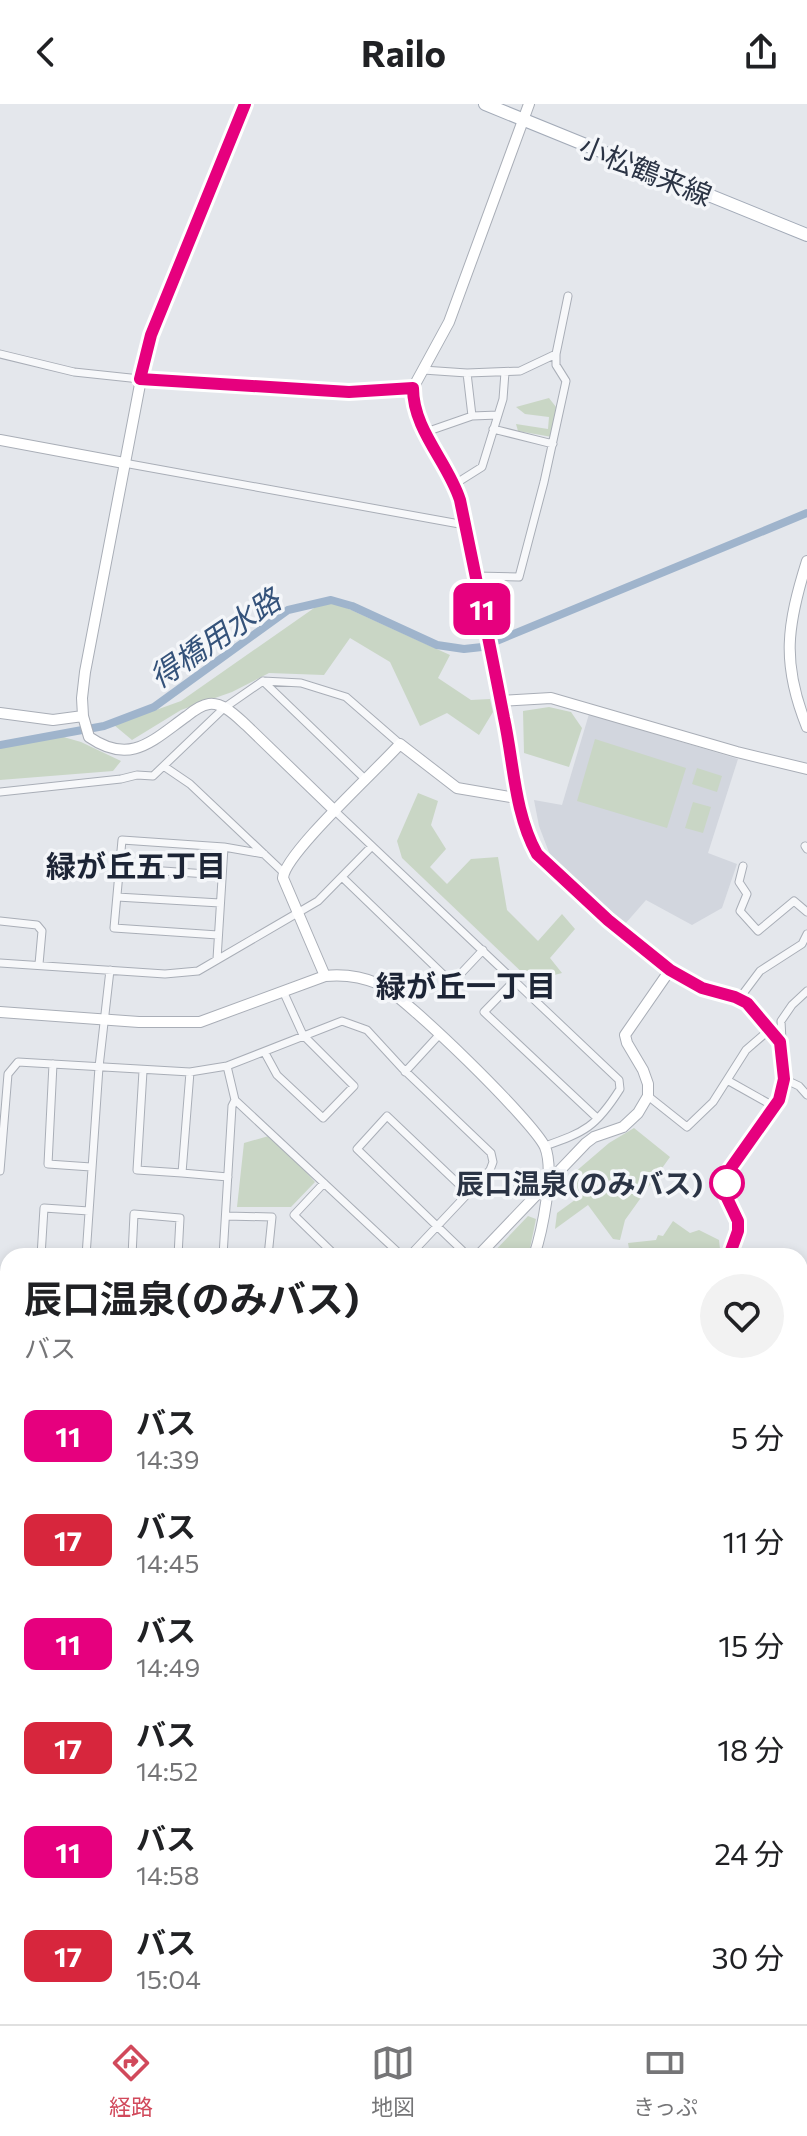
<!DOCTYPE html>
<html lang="ja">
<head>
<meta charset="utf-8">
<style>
	:root { --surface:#fff; --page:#f2f2f2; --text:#202124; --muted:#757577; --line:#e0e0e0; --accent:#d1495b }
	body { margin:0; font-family:Commissioner,"Noto Sans JP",sans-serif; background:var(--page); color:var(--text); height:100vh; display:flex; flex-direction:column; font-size:30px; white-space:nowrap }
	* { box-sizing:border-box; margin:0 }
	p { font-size:26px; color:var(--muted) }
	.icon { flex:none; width:44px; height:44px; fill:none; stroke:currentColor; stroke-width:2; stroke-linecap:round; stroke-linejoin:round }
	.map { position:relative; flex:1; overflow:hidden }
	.details { position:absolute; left:0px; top:1144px; width:808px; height:776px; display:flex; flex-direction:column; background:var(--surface); border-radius:24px 24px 0 0; box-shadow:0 4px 12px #0003 }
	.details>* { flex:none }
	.badge { padding:0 16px; border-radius:12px; font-size:28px; line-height:52px }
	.map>.badge { position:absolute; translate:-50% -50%; box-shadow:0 0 0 4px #fff }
	.round { display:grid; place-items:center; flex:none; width:84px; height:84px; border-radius:42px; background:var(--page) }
	.headline { display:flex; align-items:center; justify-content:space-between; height:136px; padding:0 24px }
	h1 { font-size:38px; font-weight:700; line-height:60px }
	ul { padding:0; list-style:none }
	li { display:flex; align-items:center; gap:24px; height:104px; padding:0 24px }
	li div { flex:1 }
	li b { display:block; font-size:30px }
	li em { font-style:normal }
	li .badge { min-width:88px; font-weight:700; text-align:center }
	header { display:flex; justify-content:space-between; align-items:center; height:104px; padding:0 24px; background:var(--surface); font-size:36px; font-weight:700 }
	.tabs { display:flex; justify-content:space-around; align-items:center; height:112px; border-top:2px solid var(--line); background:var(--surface); font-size:22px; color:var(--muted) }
	.tabs a { display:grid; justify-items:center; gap:4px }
	.tabs .on { color:var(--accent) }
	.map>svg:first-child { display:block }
	.built { fill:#d2d6de }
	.green { fill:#c9d6c5 }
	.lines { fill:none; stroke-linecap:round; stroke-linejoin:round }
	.stream { stroke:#9fb4cc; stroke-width:2 }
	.canal { stroke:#9fb4cc; stroke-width:8 }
	.street-casing { stroke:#a9aeb7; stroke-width:9 }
	.secondary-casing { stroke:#a9aeb7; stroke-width:12 }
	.primary-casing { stroke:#a3abb8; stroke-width:14 }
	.street { stroke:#f7f8fa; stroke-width:7 }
	.secondary { stroke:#fff; stroke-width:10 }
	.primary { stroke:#fff; stroke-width:12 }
	.line-casing { stroke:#fff; stroke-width:18 }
	.line { stroke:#e6007e; stroke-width:12 }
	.stop-dot { fill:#fff; stroke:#e6007e; stroke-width:4 }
	.labels { text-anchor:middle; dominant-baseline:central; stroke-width:7; stroke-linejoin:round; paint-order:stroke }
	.street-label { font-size:28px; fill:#2b3445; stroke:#f4f6f9 }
	.stop-label { font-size:28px; font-weight:bold; fill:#2b3445; stroke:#f4f6f9; text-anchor:end }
	.water-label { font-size:30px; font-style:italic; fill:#34527a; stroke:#f4f6f9 }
	.neighbourhood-label { font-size:30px; font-weight:bold; fill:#1d2536; stroke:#f4f6f9 }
</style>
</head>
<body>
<header><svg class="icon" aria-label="back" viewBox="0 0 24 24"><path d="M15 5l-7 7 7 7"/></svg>Railo<svg class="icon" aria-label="share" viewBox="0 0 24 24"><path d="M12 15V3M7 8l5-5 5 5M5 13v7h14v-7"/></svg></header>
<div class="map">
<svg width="807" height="1920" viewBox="0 0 807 1920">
	<rect width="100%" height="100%" fill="#e4e7ec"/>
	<path class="built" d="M589,610l149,45 -30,94 29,11 -15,44 -30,17 -46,-25 -21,24 -75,-69 -11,-29 -5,-26 28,5z"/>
	<path class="green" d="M549,294l7,9 -4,30 -34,-6 -2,-7 32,5 1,-12 -24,-3 -9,-7z
		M327,495l123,56 -12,23 33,22 19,-1 3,13 -14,23 -32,-22 -27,13 -30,-64 -40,-24 -26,37 -55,-2 -37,19 -51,18 -49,30 -18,-15 67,-24z
		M549,603l22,5 11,16 -13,39 -45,-14 -1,-42z
		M60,632l21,6 40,19 -8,10 -113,9v-33z
		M595,635l91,29 -19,60 -90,-27z
		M697,664l25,8 -5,16 -25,-8z
		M418,689l20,8 -7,24 15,24 -16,18 17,17 24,-25 27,-2 9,53 31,31 24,-27 13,15 -25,29 12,15 -31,8 -129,-123 -5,-17z
		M693,698l18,5 -8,26 -18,-5z
		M634,1024l36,29 -45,63 -5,20 -7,-1 -25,-34 -33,24 2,-16 22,-16 -5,-24 35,-30z
		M272,1031l43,47 -24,25h-54l7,-64z
		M528,1112l8,3 -7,34 -3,3h-36z
		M673,1117l17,12 9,-3 20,10 1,9h-91l-1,-6 28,-3 2,-5 5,1z
		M800,1673l7,6v241h-752l-5,-8h750z
		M8,1743v154l-8,-2v-145z"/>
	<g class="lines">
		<path class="stream" d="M546,1152l177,-2
			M0,1510l8,-8"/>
		<path class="canal" d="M0,641l104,-19 50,-19 134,-97 43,-10 21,6 85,39 27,4 18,-2 325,-134"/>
		<g class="street-casing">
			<path id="street" d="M0,250l74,18 66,7 209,13 64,-4
				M423,266l44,3 53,-2 36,-17
				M467,269l5,43
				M493,325l60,15
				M426,328l46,-16 26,-1
				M124,359l341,62
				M455,380l27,-17 21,-68 2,-27
				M476,472l43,1 25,-95 22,-101 -10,-16v-11l12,-58
				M263,577l103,99
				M165,663l25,17 93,88
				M0,688l121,-13 16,-4 16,1 71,-68 39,-27 38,2 45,14 54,47
				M335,707l284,269 1,9c-24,38 -35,43 -75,57
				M805,742l2,3
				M743,762l-4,16 8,12 -7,17 18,20 36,-30 13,11
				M119,764l103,7
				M342,773l110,106 31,-33
				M117,793l103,6
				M0,817l37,4 5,6 -3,33
				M218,831l-104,-7 8,-88 102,7 40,7
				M217,855l7,-112
				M0,859l165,11 33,-3 120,-70 54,-55
				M515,876l-31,32 113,106
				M739,895l21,-28 42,-27 5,-10
				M265,949l12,22 46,43 31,-32 -51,-51 -20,-44
				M53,960l-5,100 43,3
				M143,967l-6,99 45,3
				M190,968l-8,101 46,4
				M405,968l34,-37
				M784,975l15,7 8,9
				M727,976l48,27
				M648,992l39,31 26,-25 33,-52 22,-19
				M235,996l167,156
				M0,1067l8,-97 10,-12 172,10 37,-6 115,-45 25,9 35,38 89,85 2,9 -3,8 -81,86
				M324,1079l-30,32 42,41
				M468,1089l-81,-77 -30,33 111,107
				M226,1112l46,1 -4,39
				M41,1152l3,-48 45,3
				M86,1152l13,-189 11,-97
				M132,1152l2,-42 46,4 -2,38
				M223,1152l9,-150 3,-6 -8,-34
				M729,1152l9,-25v-10l-11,-23 1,-26 51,-72 5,-21 -3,-58 11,-16 15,-14
				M0,1205l8,1
				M800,1357l7,-3
				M0,1467l8,-5
				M0,1904h1"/>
		</g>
		<g class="secondary-casing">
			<path id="secondary" d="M529,0l-80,218 -36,66 4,25 37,69 6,18 44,217 12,81 14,44 7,12 92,84 41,32 32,18 33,9 12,6 33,39
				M0,336l124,23
				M807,457c-20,64 -26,102 0,166
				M501,597l50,-3 186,54 70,17
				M0,609l53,7 30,-4 6,21c42,29 64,3 98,-21 6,-5 15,-11 22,-12 14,-2 28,13 37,21l89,86
				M83,612l-1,-18 3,-26 61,-319 99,-249
				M325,872l-42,-98c1,-24 96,-110 117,-134l57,44 59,10
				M0,908l139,10h61l125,-46c19,-2 35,0 54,8 26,12 154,137 166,163 10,24 -3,85 -11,109
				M478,1152l108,-113 8,-6 29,-10 15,-14 10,-17v-12l-5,-14 -16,-27 -2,-8 45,-65
				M0,1257l8,1
				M0,1358l8,13
				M800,1382l7,8
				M800,1578l7,7
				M0,1654l8,-5"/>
		</g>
		<g class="primary-casing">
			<path id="primary" d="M485,0l322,131
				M800,1458l7,-1
				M800,1468h7
				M0,1721l8,-6
				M0,1732l8,-6"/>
		</g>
		<use href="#street" class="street"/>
		<use href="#secondary" class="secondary"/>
		<use href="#primary" class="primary"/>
	</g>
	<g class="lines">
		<g class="line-casing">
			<path id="line" d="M245,0l-94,231 -11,44 209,13 64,-4c0,42 35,74 47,112 15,73 30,145 44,218 10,46 10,94 33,136l71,66 62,50 32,18 33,9 12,6 33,39 4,37 -5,21 -51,72 -1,26 11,23v10l-9,25"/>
		</g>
		<use href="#line" class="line"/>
	</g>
	<circle class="stop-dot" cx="727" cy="1079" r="16"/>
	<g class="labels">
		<g class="street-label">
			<text transform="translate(646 66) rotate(22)">小松鶴来線</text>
		</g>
		<g class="stop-label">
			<text x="703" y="1079">辰口温泉(のみバス)</text>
		</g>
		<g class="water-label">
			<text transform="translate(214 533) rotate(-34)">得橋用水路</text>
		</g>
		<g class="neighbourhood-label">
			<text x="136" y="760">緑が丘五丁目</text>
			<text x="466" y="880">緑が丘一丁目</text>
		</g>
	</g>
</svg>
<b class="badge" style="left:482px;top:505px;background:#e6007e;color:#fff">11</b>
<section class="details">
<div class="headline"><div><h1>辰口温泉(のみバス)</h1><p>バス</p></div><a class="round"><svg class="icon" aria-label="heart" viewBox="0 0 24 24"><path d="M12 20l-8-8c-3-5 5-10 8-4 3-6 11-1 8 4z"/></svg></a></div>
<ul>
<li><span class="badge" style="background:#e6007e;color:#fff">11</span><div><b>バス</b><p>14:39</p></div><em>5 分</em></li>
<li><span class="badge" style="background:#d7263d;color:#fff">17</span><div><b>バス</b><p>14:45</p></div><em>11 分</em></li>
<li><span class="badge" style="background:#e6007e;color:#fff">11</span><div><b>バス</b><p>14:49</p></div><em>15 分</em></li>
<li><span class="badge" style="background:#d7263d;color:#fff">17</span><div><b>バス</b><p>14:52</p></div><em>18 分</em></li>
<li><span class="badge" style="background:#e6007e;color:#fff">11</span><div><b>バス</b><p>14:58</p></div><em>24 分</em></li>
<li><span class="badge" style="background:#d7263d;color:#fff">17</span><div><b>バス</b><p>15:04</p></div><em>30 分</em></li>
</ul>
</section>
</div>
<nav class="tabs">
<a class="on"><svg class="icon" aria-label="directions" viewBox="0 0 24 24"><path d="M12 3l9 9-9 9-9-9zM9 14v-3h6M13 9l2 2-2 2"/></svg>経路</a>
<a><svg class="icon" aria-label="map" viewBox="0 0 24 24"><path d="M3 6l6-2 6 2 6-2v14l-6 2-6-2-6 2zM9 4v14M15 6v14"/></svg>地図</a>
<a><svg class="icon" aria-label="tickets" viewBox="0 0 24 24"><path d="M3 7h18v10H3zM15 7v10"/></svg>きっぷ</a>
</nav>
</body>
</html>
